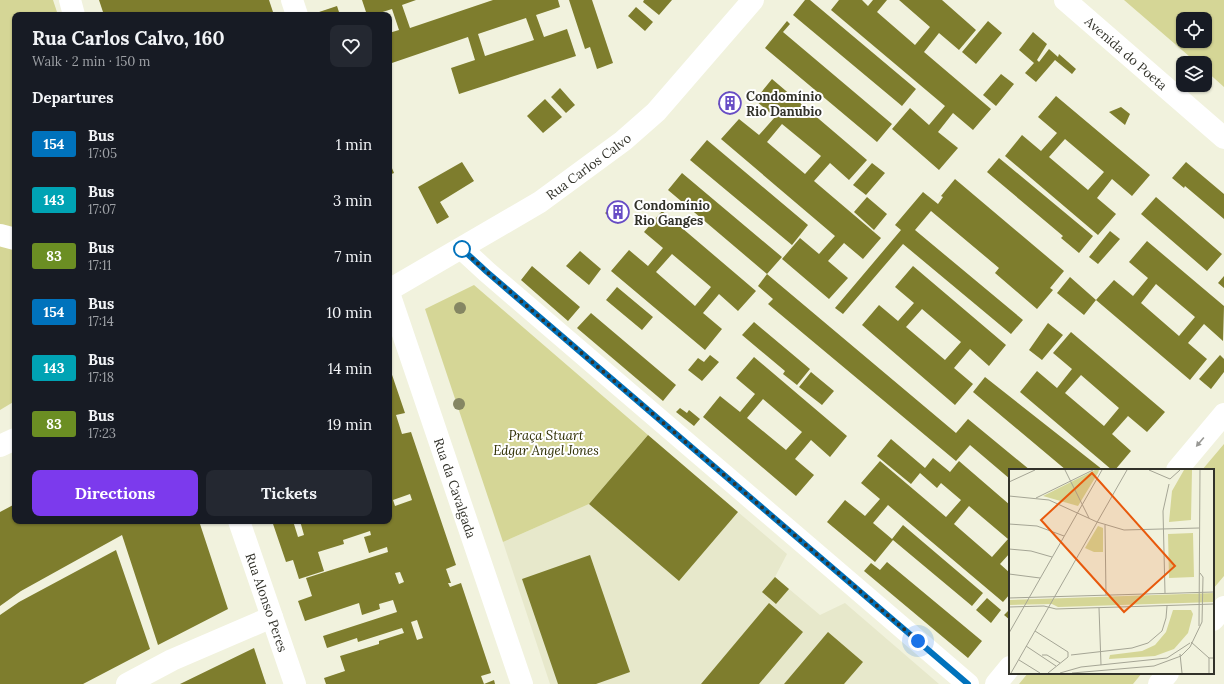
<!DOCTYPE html>
<html lang="en">
<head>
<meta charset="utf-8">
<style>
	:root { --surface:#171b24; --page:#242831; --text:#f1f3f6; --muted:#9ea1a6; --accent:#7c3aed }
	body { margin:0; font-family:Lora,serif; background:var(--page); color:var(--text); height:100vh; display:flex; flex-direction:column; font-size:15px; white-space:nowrap }
	* { box-sizing:border-box; margin:0 }
	p { font-size:13px; color:var(--muted) }
	.icon { flex:none; width:22px; height:22px; fill:none; stroke:currentColor; stroke-width:2; stroke-linecap:round; stroke-linejoin:round }
	.map { position:relative; flex:1; overflow:hidden }
	.side { position:absolute; left:12px; top:12px; width:380px; height:512px; display:flex; flex-direction:column; background:var(--surface); border-radius:8px; box-shadow:0 1px 3px #0004 }
	.side>* { flex:none }
	.badge { padding:0 8px; border-radius:3px; font-size:14px; line-height:26px }
	.controls { position:absolute; left:1176px; top:12px; display:grid; gap:8px }
	.controls a { display:grid; place-items:center; width:36px; height:36px; border-radius:8px; background:var(--surface); box-shadow:0 1px 3px #0004; font-size:20px }
	.you { position:absolute; width:20px; height:20px; margin:-10px; border:3px solid #fff; border-radius:50%; background:#1a73e8; box-shadow:0 0 0 6px #1a73e833 }
	.map>.badge { position:absolute; translate:-50% -50%; box-shadow:0 0 0 2px #fff }
	h2 { padding:0 20px; font-size:15px; line-height:36px }
	.round { display:grid; place-items:center; flex:none; width:42px; height:42px; border-radius:8px; background:var(--page) }
	.headline { display:flex; align-items:center; justify-content:space-between; height:68px; padding:0 20px }
	h1 { font-size:19px; font-weight:800; line-height:30px }
	.cta { display:flex; gap:8px; margin-top:auto; padding:8px 20px }
	.cta a { flex:1; height:46px; border-radius:8px; background:var(--accent); color:#fff; font-size:16px; font-weight:800; line-height:46px; text-align:center }
	.cta a+a { background:var(--page); color:var(--text) }
	ul { padding:0; list-style:none }
	li { display:flex; align-items:center; gap:12px; height:56px; padding:0 20px }
	li div { flex:1 }
	li b { display:block; font-size:15px }
	li em { font-style:normal }
	li .badge { min-width:44px; font-weight:700; text-align:center }
	.map>svg:first-child { display:block }
	.built { fill:#e7e8cb }
	.green { fill:#d5d696; fill-rule:evenodd }
	.building { fill:#7e7d2d; fill-rule:evenodd }
	.lines { fill:none; stroke-linecap:round; stroke-linejoin:round }
	.minor { stroke:#fff; stroke-width:22 }
	.tertiary { stroke:#fff; stroke-width:22 }
	.secondary { stroke:#fff; stroke-width:22 }
	.tree { fill:#858663 }
	.oneway { fill:#989894 }
	.line-casing { stroke:#fff; stroke-width:9 }
	.line { stroke:#0072bc; stroke-width:6 }
	.walk { stroke:#32322a; stroke-width:4; stroke-dasharray:0 7.2 }
	.stop-dot { fill:#fff; stroke:#0072bc; stroke-width:2 }
	.labels { text-anchor:middle; dominant-baseline:central; stroke-width:4; stroke-linejoin:round; paint-order:stroke }
	.street-label { font-size:13px; fill:#32322a; stroke:#fff }
	.poi-label { font-size:13px; font-weight:bold; fill:#32322a; stroke:#fff; text-anchor:start }
	.park-label { font-size:13px; font-style:italic; fill:#2d2d00; stroke:#fff }
	.inset-road { fill:none; stroke:#a5a595; stroke-width:1 }
	.view { fill:#e8590c; fill-opacity:0.15; stroke:#e8590c; stroke-width:2 }
	.inset-edge { fill:none; stroke:#32322a; stroke-width:2 }
</style>
</head>
<body>
<div class="map">
<svg width="1224" height="684" viewBox="0 0 1224 684">
	<rect width="100%" height="100%" fill="#f1f2dd"/>
	<path class="built" d="M648,435l139,119 -12,23 14,12 31,26 25,-12 94,81h-389l-47,-142 86,-38z"/>
	<path class="green" d="M0,0h53l5,15h-43v386l-15,9z
		M1124,0h100v87l-19,-17v-7h-8zM1183,19h22v22h-22z
		M474,285l174,150 -59,69 -86,38 -78,-233z
		M1224,444v132l-11,13v-119h-11z
		M1028,673h114l-9,11h-114z"/>
	<path class="building" d="M99,0h170l5,15h-170z
		M362,0h54l-14,5 8,23 83,-28h65l2,7 -24,8 8,22 23,-8 9,27 -117,38 -8,-26 24,-8 -7,-23 -79,27v-31l10,-3 -7,-21 -19,6h-6zM526,18l8,22 -49,16 -7,-22z
		M569,0h23l21,63 -16,6 -7,-22 -5,2z
		M644,0h28l-13,15 -16,-13z
		M805,0h5l106,89 -14,17 -109,-91z
		M839,0h23l6,6 5,-6h14l-10,12 38,33 15,-18 -31,-27h43l34,30 -17,20 -20,-17 -15,19 67,57 -18,21 -20,-17 -15,19 20,16 -19,22 -47,-41 18,-21 19,17 16,-19 -114,-96z
		M337,6l3,9h-23l-1,-2z
		M636,7l17,15 -8,9 -17,-15z
		M787,21l3,3 -7,8 109,92 -15,18 -112,-94z
		M988,21l14,12 -26,31 -14,-12z
		M1033,32l14,12 -10,16 2,2 10,-13 9,8 1,-3 17,15 -4,5 -17,-14 -19,22 -11,-9 9,-10 -15,-13z
		M1001,74l13,10 -18,22 -13,-11z
		M772,79l95,81 -18,20 -19,-17 -16,18 67,57 -18,21 -19,-16 -16,18 20,17 -19,21 -47,-40 18,-21 19,16 16,-18 -114,-97 18,-20 20,16 16,-18 -20,-17zM782,124l39,32 -16,18 -38,-32z
		M560,88l15,17 -9,8 -15,-16z
		M729,91l12,10 -11,14 -12,-11z
		M1056,96l94,79 -18,21 -20,-17 -15,19 19,16 -18,21 -93,-79 17,-21 19,16 16,-18 -19,-16zM1065,139l39,33 -16,18 -39,-33z
		M545,99l17,18 -19,16 -16,-17z
		M1121,107l9,7 -5,11 -16,-13z
		M707,140l101,85 -16,20 -102,-85z
		M999,158l94,78 -14,17 -18,-15 2,-2 -76,-64z
		M389,161l5,12 -5,2z
		M462,162l12,19 -34,21 9,15 -12,7 -19,-37z
		M1186,162l38,32v25l-39,-33 -1,2 -12,-10z
		M872,163l13,10 -19,22 -13,-10z
		M682,173l100,84 -15,17 -99,-84z
		M955,179l109,92 -14,17 3,2 -16,19 -42,-36 4,-5 -68,-57 -16,19 108,90 -12,14 -108,-90 -60,70 -8,-6 66,-78 -6,-5 28,-33 15,12 5,-7 -2,-1z
		M867,197l20,17 -13,16 -20,-18z
		M1156,197l66,57 -15,17 -66,-57z
		M619,201l10,9 -11,14 -13,-11z
		M662,211l94,80 -18,20 -19,-17 -16,19 19,16 -17,21 -94,-79 18,-21 19,16 15,-18 -19,-16zM672,254l39,33 -16,19 -39,-34z
		M1110,231l10,8 -22,25 -9,-7z
		M1147,241l77,65 -1,35 -19,-17 -16,19 19,16 -17,21 -94,-80 18,-20 19,16 15,-18 -19,-16zM1156,284l39,33 -16,19 -38,-33z
		M580,251l21,18 -12,16 -23,-19z
		M532,266l48,41 -12,14 -47,-41z
		M913,266l93,79 -17,21 -19,-17 -16,19 19,16 -18,21 -93,-80 17,-20 19,16 16,-18 -19,-16zM922,309l39,33 -16,18 -39,-33z
		M767,274l189,159 12,-14 62,51h-20v9l-40,-34 -14,16 -188,-157 5,-5 -15,-13z
		M1224,276v12l-6,-5z
		M1070,277l26,23 -12,15 -27,-22z
		M617,287l36,30 -11,13 -36,-30z
		M591,313l85,72 -13,16 -86,-73z
		M754,322l56,47 -13,16 -14,-11 2,-3 -43,-36z
		M1048,323l15,12 -21,25 -13,-10z
		M1071,332l94,80 -18,20 -19,-16 -16,18 19,17 -16,19h-3l-92,-78 17,-21 20,17 15,-19 -19,-16zM1081,375l38,33 -15,18 -39,-33z
		M710,355l9,7 -17,19 -14,-11 10,-12 6,4z
		M1220,355l4,4v13l-13,17 -12,-10z
		M754,357l93,79 -17,21 -19,-17 -16,19 19,16 -18,21 -93,-79 17,-21 20,16 15,-18 -19,-16zM763,399l39,33 -16,18 -39,-32z
		M389,366l16,47 -9,2 6,19 9,-2 45,133 -10,4 5,14h-3l2,4 11,-4 30,90 -10,3 3,8 10,-4 1,4h-169l-2,-6 21,-7 -5,-15 39,-12v-3l25,-8 -2,-5 -44,14 -1,-4 -30,10 -4,-12 74,-24 -4,-12 -14,4 1,5 -18,6 -3,-12 -54,18 -7,-20 14,-5 -6,-18 82,-26 -1,-5 -18,6 -5,-16 7,-2 -1,-4 -27,9 1,4 -26,8 6,19 -25,8 -6,-19 -7,2 -14,-41h21l5,16 6,-2 -4,-14h89zM410,494l2,6 -17,6 -2,-6zM400,572l4,10 -5,2 -4,-11zM417,620l6,18 -6,2 -6,-18z
		M811,372l23,19 -12,14 -23,-18z
		M985,377l118,93h-37l-93,-78z
		M680,408l7,5 2,-3 11,9 -6,7 -18,-14z
		M648,435l90,77 -59,69 -90,-77z
		M891,439l34,29 8,-10 17,14 9,-11 51,44v48l-10,11 10,9v21l-7,8 -115,-97 -15,18 19,16 11,-14 80,68 -11,13 -79,-66 -18,22 -48,-40 18,-22 20,16 15,-17 -19,-16 19,-22 66,56 15,-17 -20,-17 -4,5 -17,-15 -9,11 -34,-28zM969,506l39,33 -16,18 -38,-33z
		M15,504v17h184l29,88 -70,36 -36,-110 -101,56 -21,15v-94z
		M116,550l34,99 -67,35h-83v-69l19,-13z
		M590,555l40,117 -34,12h-38l-36,-105z
		M887,562l95,79 -14,17 -104,-87 7,-8 9,7z
		M775,577l14,12 -13,15 -14,-12z
		M987,598l14,12 -10,13 -15,-13z
		M769,603l34,29 -44,52h-58z
		M1010,609v11l-6,-5z
		M828,632l35,30 -19,22h-60z
		M254,648l12,36h-86z"/>
	<g class="lines">
		<g class="minor">
			<path d="M70,0l4,15"/>
			<path d="M292,0l5,15"/>
			<path id="s1" d="M1065,0l159,138"/>
			<path d="M462,249l25,23 481,412"/>
			<path id="s2" d="M389,293l133,391"/>
			<path d="M0,446l15,-7"/>
			<path d="M127,684l45,-24 100,-43"/>
		</g>
		<g class="tertiary">
			<path d="M0,235l15,4"/>
			<path id="s3" d="M389,290l151,-88 83,-61 33,-29 97,-112"/>
			<path id="s4" d="M239,521l56,163"/>
		</g>
		<path class="secondary" d="M1177,470l47,-56
			M1213,620l11,-13
			M996,684l14,-17
			M1159,684l9,-11"/>
	</g>
	<g class="tree">
		<circle cx="460" cy="308" r="6"/>
		<circle cx="459" cy="404" r="6"/>
	</g>
	<defs><path id="oneway-solid" d="M-6-.8H1V-3.2L6.5 0L1 3.2V.8H-6Z"/></defs>
	<use class="oneway" href="#oneway-solid" transform="translate(1200 442) rotate(130)"/>
	<g class="lines">
		<g class="line-casing">
			<path id="line" d="M462,249l25,23 481,412"/>
		</g>
		<use href="#line" class="line"/>
		<path class="walk" d="M462,249l25,23 431,369"/>
	</g>
	<defs>
		<g id="building-ring" transform="scale(1.15)"><circle r="9.5" fill="#fff" stroke="#674cc5" stroke-width="1.5"/><path d="M-4-6H4V6H1V3H-1V6H-4ZM-2.5-4.3h1.7v1.8h-1.7ZM.8-4.3h1.7v1.8H.8ZM-2.5-1h1.7V.8h-1.7ZM.8-1h1.7V.8H.8Z" fill="#674cc5"/></g>
	</defs>
	<g fill-rule="evenodd">
		<use href="#building-ring" x="730" y="103"/>
		<use href="#building-ring" x="618" y="212"/>
	</g>
	<circle class="stop-dot" cx="462" cy="249" r="8"/>
	<g class="labels">
		<g class="street-label">
			<text stroke="none"><textPath href="#s1" startOffset="81">Avenida do Poeta</textPath></text>
			<text stroke="none"><textPath href="#s3" startOffset="235">Rua Carlos Calvo</textPath></text>
			<text stroke="none"><textPath href="#s2" startOffset="206">Rua da Cavalgada</textPath></text>
			<text stroke="none"><textPath href="#s4" startOffset="86">Rua Alonso Peres</textPath></text>
		</g>
		<g class="poi-label">
			<text x="746" y="96">Condomínio<tspan x="746" dy="15">Rio Danubio</tspan></text>
			<text x="634" y="205">Condomínio<tspan x="634" dy="15">Rio Ganges</tspan></text>
		</g>
		<g class="park-label">
			<text x="546" y="435">Praça Stuart<tspan x="546" dy="15">Edgar Angel Jones</tspan></text>
		</g>
	</g>
	<g transform="translate(1009 469)">
		<rect width="205" height="205" fill="#f1f2dd"/>
		<path d="M86,1h4l-1,3 -20,33 -35,-10zM175,1h8l-1,50 -22,2 3,-31zM89,57l5,2v24h-9l-9,-4zM184,64l1,44 -25,1 -1,-44zM205,124v9l-156,5 -6,-3 -43,1v-5zM164,141h18l2,4 -5,19 -14,16 -19,7 -46,3 1,-4 32,-4 13,-6 11,-13z" fill="#d5d696"/>
		<path class="inset-road" d="M56,1l24,48M140,1l21,9 10,-9M0,13l26,-12M0,27l40,4 48,22 27,8 75,-2M27,29l57,-28M0,55l28,2 27,10M96,56l1,70M0,80l22,2 21,6M0,105l31,4M156,124l-2,-82 6,-27M0,129l205,-6M0,138l35,-1 12,3 158,-5M90,139l2,57M190,157l1,-156M26,162l33,21v5l-20,16M0,164l93,-163M182,173l18,16h5M17,177l30,20M171,185l2,19M33,186h5l13,8M62,186l61,-7 16,-5 14,-12 4,-13 1,-12M10,191l21,13M2,204l116,-203M51,204l21,-6 86,-9 23,-15M63,204l82,-7 27,-10 9,-9 12,-25 1,-45 -3,-4M200,204v-15"/>
		<path class="view" d="M83,4l83,93 -51,46 -83,-92z"/>
		<rect width="205" height="205" class="inset-edge"/>
	</g>
</svg>
<div class="controls">
<a><svg class="icon" aria-label="locate" viewBox="0 0 24 24"><circle cx="12" cy="12" r="6"/><path d="M12 2v4M12 18v4M2 12h4M18 12h4"/></svg></a>
<a><svg class="icon" aria-label="layers" viewBox="0 0 24 24"><path d="M12 4l9 5-9 5-9-5zM3 14l9 5 9-5"/></svg></a>
</div>
<div class="you" style="left:918px;top:641px"></div>
<section class="side">
<div class="headline"><div><h1>Rua Carlos Calvo, 160</h1><p>Walk · 2 min · 150 m</p></div><a class="round"><svg class="icon" aria-label="heart" viewBox="0 0 24 24"><path d="M12 20l-8-8c-3-5 5-10 8-4 3-6 11-1 8 4z"/></svg></a></div>
<h2>Departures</h2>
<ul>
<li><span class="badge" style="background:#0072bc;color:#fff">154</span><div><b>Bus</b><p>17:05</p></div><em>1 min</em></li>
<li><span class="badge" style="background:#00a3b4;color:#fff">143</span><div><b>Bus</b><p>17:07</p></div><em>3 min</em></li>
<li><span class="badge" style="background:#6b8e23;color:#fff">83</span><div><b>Bus</b><p>17:11</p></div><em>7 min</em></li>
<li><span class="badge" style="background:#0072bc;color:#fff">154</span><div><b>Bus</b><p>17:14</p></div><em>10 min</em></li>
<li><span class="badge" style="background:#00a3b4;color:#fff">143</span><div><b>Bus</b><p>17:18</p></div><em>14 min</em></li>
<li><span class="badge" style="background:#6b8e23;color:#fff">83</span><div><b>Bus</b><p>17:23</p></div><em>19 min</em></li>
</ul>
<div class="cta"><a>Directions</a><a>Tickets</a></div>
</section>
</div>
</body>
</html>
